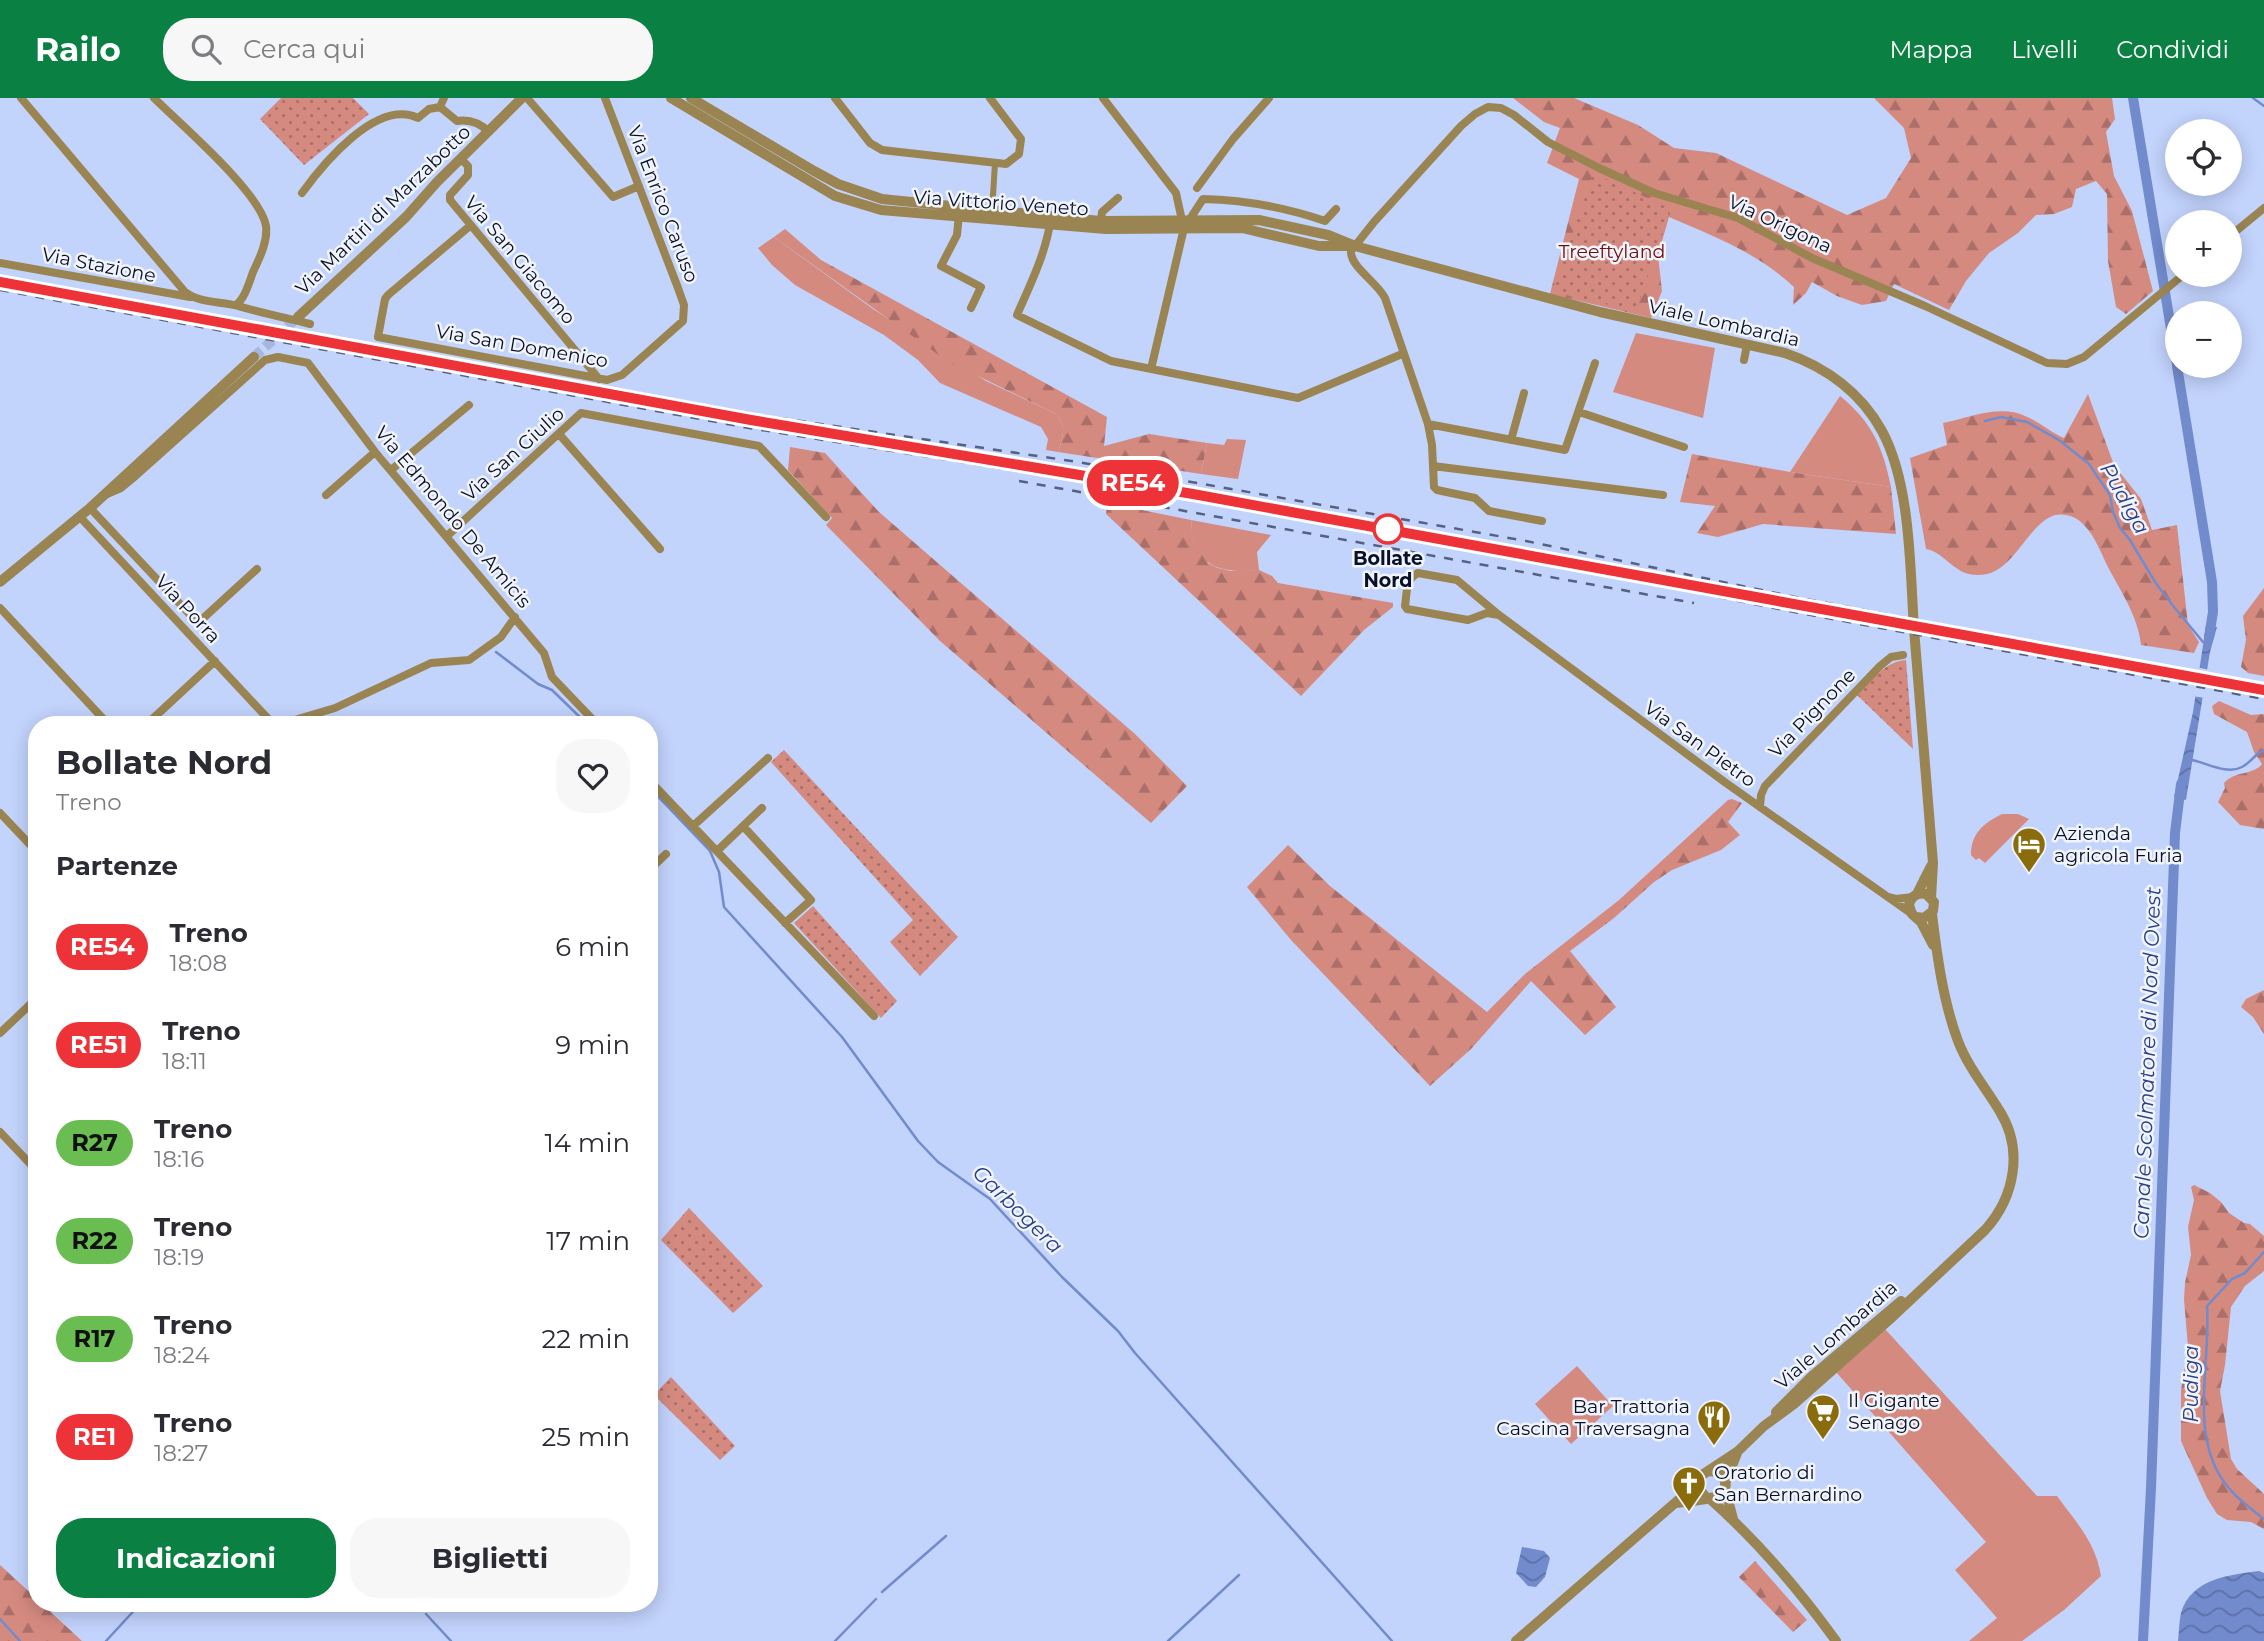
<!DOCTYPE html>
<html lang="it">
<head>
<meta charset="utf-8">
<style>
	:root { --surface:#fff; --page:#f7f7f7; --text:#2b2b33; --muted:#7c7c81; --accent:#0b8043 }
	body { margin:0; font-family:Montserrat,sans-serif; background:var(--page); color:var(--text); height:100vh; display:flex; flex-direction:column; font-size:26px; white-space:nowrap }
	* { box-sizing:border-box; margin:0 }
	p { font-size:23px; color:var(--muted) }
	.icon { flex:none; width:38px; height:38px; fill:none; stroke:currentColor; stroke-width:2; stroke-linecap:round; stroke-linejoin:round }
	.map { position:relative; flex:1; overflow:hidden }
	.details { position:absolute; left:28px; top:618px; width:630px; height:896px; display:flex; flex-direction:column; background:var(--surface); border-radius:28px; box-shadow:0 4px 18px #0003 }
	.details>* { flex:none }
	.badge { padding:0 14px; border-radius:23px; font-size:24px; line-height:46px }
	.buttons { position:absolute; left:2165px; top:21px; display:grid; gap:14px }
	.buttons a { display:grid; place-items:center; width:77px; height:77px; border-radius:50%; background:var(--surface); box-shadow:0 4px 18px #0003; font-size:35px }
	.map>.badge { position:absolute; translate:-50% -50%; box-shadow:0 0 0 4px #fff }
	h2 { padding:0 28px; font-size:26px; line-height:63px }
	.round { display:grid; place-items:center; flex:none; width:74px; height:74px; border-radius:28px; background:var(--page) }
	.summary { display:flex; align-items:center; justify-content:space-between; height:119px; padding:0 28px }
	h1 { font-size:33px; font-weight:700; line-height:52px }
	.action { display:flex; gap:14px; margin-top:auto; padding:14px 28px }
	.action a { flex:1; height:80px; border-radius:28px; background:var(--accent); color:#fff; font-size:28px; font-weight:700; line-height:80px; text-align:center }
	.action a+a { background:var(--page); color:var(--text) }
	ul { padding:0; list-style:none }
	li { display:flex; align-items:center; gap:21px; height:98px; padding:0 28px }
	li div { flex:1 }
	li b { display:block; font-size:26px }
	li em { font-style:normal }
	li .badge { min-width:77px; font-weight:700; text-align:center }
	header { display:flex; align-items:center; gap:42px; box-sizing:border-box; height:98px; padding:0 35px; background:var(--accent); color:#fff }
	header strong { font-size:33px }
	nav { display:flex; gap:38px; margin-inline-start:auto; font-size:24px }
	.search { width:490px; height:63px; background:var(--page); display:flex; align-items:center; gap:18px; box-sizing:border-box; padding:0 24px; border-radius:28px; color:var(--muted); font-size:26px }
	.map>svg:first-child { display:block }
	.grass { fill:#d58a80 }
	.forest { fill:url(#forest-firs) }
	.park { fill:url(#park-dots) }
	.water { fill:url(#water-waves) }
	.pier { fill:#c2d3fc }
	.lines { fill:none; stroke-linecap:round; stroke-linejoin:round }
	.stream { stroke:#728bcc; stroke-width:2.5 }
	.canal { stroke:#728bcc; stroke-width:10 }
	.tertiary-tunnel { stroke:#a6b6dc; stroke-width:10; stroke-dasharray:10 5; stroke-linecap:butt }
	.pedestrian { stroke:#9a8452; stroke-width:6 }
	.minor { stroke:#9a8452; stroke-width:8 }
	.tertiary { stroke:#9a8452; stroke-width:10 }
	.rail { stroke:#556180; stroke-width:2.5; stroke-dasharray:9 9; stroke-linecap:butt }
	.line-casing { stroke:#fff; stroke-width:16 }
	.line { stroke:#ee3338; stroke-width:10 }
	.stop-dot { fill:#fff; stroke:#ee3338; stroke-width:3.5 }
	.labels { text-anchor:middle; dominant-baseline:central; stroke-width:5; stroke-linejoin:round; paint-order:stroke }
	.street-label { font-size:19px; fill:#091128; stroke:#f1f4fb }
	.park-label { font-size:19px; fill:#710e0e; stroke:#f1f4fb }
	.stop-label { font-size:19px; font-weight:bold; fill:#091128; stroke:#f1f4fb }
	.poi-label { font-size:19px; fill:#091128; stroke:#f1f4fb; text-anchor:start }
	.water-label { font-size:21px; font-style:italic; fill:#28408d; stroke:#f1f4fb }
</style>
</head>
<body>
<header>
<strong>Railo</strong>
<div class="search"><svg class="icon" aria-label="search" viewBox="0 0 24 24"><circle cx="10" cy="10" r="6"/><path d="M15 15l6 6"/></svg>Cerca qui</div>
<nav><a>Mappa</a><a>Livelli</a><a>Condividi</a></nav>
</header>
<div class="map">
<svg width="2264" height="1543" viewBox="0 0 2264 1543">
	<defs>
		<pattern id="forest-firs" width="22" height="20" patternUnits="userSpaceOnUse" patternTransform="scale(1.75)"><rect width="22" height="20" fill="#d58a80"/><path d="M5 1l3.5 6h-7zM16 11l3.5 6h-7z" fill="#ab6f69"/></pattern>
		<pattern id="park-dots" width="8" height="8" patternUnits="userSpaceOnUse" patternTransform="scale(1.75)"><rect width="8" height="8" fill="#d58a80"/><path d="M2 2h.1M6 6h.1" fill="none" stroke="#ab6f69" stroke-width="1.8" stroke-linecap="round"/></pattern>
		<pattern id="water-waves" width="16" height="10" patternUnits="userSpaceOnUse" patternTransform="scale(1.75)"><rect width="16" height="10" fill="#728bcc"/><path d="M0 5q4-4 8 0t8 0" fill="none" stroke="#5c70a6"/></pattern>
	</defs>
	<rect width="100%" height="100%" fill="#c2d3fc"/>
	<path class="grass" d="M774,139l99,72 113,72 68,32c14,11 9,23 4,39l-12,-2 2,-11 -7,-12 -101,-44 -22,-23 -34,-25 -89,-50 -23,-20 -14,-17z
		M1636,235l79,15 -12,70 -90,-26z
		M1840,298c32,26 43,51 51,91l-101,-15z
		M1227,341l19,1 -8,39 -37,-5 6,-31 17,2z
		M1191,422l80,15 -14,17 2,18c-26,3 -56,1 -66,-28 -2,-6 -1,-16 -2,-22z
		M2002,716h16l11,5 -44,44 -6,-5 -3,2 -5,-5c0,-22 13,-32 31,-41z
		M1885,1231l152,167h20c19,26 39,47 44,80l-37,34 -42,31h-53l28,-23 -42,-48 31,-28 -150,-170z
		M1577,1268l36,40 -42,38 -36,-40z"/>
	<path class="forest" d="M1513,0h61l64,27 36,23 42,5 131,62 39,-17 25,-40 -7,-30 -30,-30h238l3,21 -9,13 8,44 18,35 21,80 -27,23 -10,-7 -8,-46 -1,-67 -11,-13 -20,8 -4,18 -18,7 -18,1 -18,18 -29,20 -23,28 -17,29 -55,-26 -8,17 -24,4 -25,-9 -25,-14 -6,11 -13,12 1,-18c-36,-34 -81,-51 -125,-70l-11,38 4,36 -11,27 -101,-24 29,-115 -32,-16 13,-35 -16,-6z
		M785,131l36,31 286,157 -3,29 45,-12 58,9 -6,31 -143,-22c5,-16 10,-28 -4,-39l-107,-52 -173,-124z
		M2088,296l26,71 27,34 11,31 25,-5 11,100 11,17 -5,11 -53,-8c-3,-29 -20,-53 -33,-78 -7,-14 -13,-31 -24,-42 -7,-8 -18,-12 -29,-10 -26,8 -40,53 -68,59 -32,7 -40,-22 -61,-25l-16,-91 37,-13 -4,-22c25,-5 57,-19 82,-7 13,5 25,16 39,22z
		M790,349l35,6 54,59 256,222 52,52 -36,37 -211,-182 -114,-116 6,-7 -44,-48z
		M1692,356l98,18 101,15 5,47 -133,-10 -45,13 -21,-4 18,-27 -35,-4z
		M1107,405l84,17 2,22 15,21 10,5 12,3 29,-1 13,6 6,7 115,20v4l-29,23 -63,66 -195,-182z
		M2264,490v88l-16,-3 -7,-6 5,-27 -3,-24z
		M2219,603l32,14 13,-1v115l-24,-4 -22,-23 7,-14 -1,-5c10,-12 30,-8 38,-19l-8,-12 -7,-20 -33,-18 -2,-8z
		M1732,701l10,4 -14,19 12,13 -19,15 -49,20 -18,12 -40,36 -44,33 46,56 -31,28 -54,-54 -59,67 -42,38 -139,-146 -44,-53 41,-42 42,41 157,126 38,-38 94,-74 109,-100z
		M2264,892v44l-11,-17 -12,-10 5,-8z
		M2194,1087l16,8 11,9 8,11 15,10 6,1 14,12v35l-19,15 -14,21 -6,58 -5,26 11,68 6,10 27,25v35l-13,-7 -24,-2 -10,-6 -10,-16 -26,-57v-51l7,-43 -4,-48 1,-16 6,-28 -3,-28 6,-27 -3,-13z
		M1755,1463l52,59 -14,12 -54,-55z
		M0,1467l37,34v4h4l41,38h-82z"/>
	<path class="park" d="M281,0h72l16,16 -65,51 -44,-46z
		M1593,75l78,36 -35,102 -83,-19z
		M1906,562l7,89 -56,-54c14,-14 28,-34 49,-35z
		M784,652l174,187 -38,39 -30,-34 23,-22 -142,-158z
		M813,808l84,95 -16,17 -87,-95z
		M689,1110l74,78 -30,27 -72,-73z
		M671,1279l64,69 -15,14 -66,-65z"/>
	<path class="water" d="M2206,527l11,2 -7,25 -24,148 -12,-3 19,-85z
		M1522,1449l22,4 6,7 -5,19 -9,10 -8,-1 -12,-13z
		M2259,1473l5,2v68h-86c1,-9 1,-19 3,-28 10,-34 47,-38 78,-42z"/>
	<path class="pier" d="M2196,569l14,3 -5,28 -13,-2z"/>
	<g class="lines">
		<path class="stream" d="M2253,0l11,8
			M1985,323l16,-4 26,5 32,18 30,24 21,31 3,17 7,16 10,12 25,42 19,25 29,35
			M496,554l42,32 14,6 35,34
			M2192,662c15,3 35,15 50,7 8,-4 13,-13 22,-17
			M649,689l61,64 9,21 5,35 118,130 76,104 20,21 52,37 72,78 56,54 17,22 257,288
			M2264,1154l-19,21 -13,6 -25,27c4,55 -18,128 17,176 11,15 26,26 40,37
			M882,1494l64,-56
			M416,1505l6,6
			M426,1516l25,27
			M0,1521l20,22
			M106,1543l35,-38
			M835,1543l41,-42
			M1168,1543l71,-66"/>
		<path class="canal" d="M2133,0l44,267
			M2177,268l35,216 1,30 -4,25
			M2143,1543l8,-153 24,-655 6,-49"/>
		<path class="tertiary-tunnel" d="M254,259l44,-40"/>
		<path class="pedestrian" d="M992,113l3,-48"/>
		<path class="minor" d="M21,0l164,194c16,12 36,9 53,14 24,7 48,12 72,18
			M154,0c26,26 106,94 112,128 2,16 -7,33 -13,46 -4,11 -8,26 -17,33
			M527,0l86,99 26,-11
			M835,0l35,45 12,7 124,14 13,-10 2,-15 -31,-41
			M1103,0l73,95 7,32
			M440,9l17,14c13,-2 23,2 32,11
			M461,61l7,7v9l-18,20v5l149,179
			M1197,90l36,-49 36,-41
			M302,95c21,-29 75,-95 116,-75l11,-9 11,-2 4,-9
			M959,116l-2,21 -16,31 40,21 -10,21
			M1051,120c-5,35 -20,65 -34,97l94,46 187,37 104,-44
			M1101,123l1,-9 16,-14
			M471,127l-83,70 -3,4 -7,38 229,43 15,-5 61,-54 1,-16 -6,-17 -73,-190
			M2230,138l34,-28
			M0,165l190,34
			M1744,262l3,-15
			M1151,271l33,-141 19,-29c42,1 81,8 122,22l11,-12
			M1579,314l105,35
			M1428,326l137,26 30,-87
			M559,336l101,115
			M1511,342l13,-47
			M1433,368l230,29
			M391,372l78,-65
			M107,396l14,-6 11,-9 133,-119 13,-3 30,6 67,89 169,201 8,24 45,47
			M326,397l49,-43
			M90,410l108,115 59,-54
			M80,419l193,207
			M1542,423l-53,-10 -14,-13 -38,-8 -3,-3 -2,-42 -4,-21 -43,-126c-8,-16 -35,-31 -34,-47l23,-29 87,-96 14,-12 13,-7 13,1 13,7 34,27 51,26 55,25 84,25 74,40 113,48 122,57 20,1 17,-7 99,-82
			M447,438l134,-123 178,33 67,71
			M0,510l108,116
			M1499,517l-12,-2 -19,7 -61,-11 -2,-3c2,-12 0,-27 13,-33l39,7 42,35 227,168 186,131
			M147,626l68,-63
			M281,626l54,-16 96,-45 38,-3 32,-23 14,-20
			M649,682l225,236
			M1760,709l1,-12 4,-9 115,-120 11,-9 12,-2
			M0,715l37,39
			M693,728l75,-68
			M743,728l68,74 -26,23
			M717,753l45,-43
			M649,772l17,-16
			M1888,799l8,2 17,-2
			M0,935l37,-35
			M0,1034l37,39"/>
		<path class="tertiary" d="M671,0l164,98 46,14 225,19 136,-1 77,18h32
			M691,0l123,73 24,13 44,15 218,22 159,-1 69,15 27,11 245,66 185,41c41,14 76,40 97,78 29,54 28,138 32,198 6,78 12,156 19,234l-2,35
			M298,219l108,-100 31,-35 85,-84
			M0,484l90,-74 164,-151
			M1917,796l14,-28
			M1916,819l8,1 9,-7 1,-9 -8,-8c-9,-2 -15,2 -17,11l3,9 9,8 12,23
			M1776,1314l36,-36 89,-75
			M1725,1386l12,-31
			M1725,1390l8,31
			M1706,1399l-8,-9 4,-13 35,-23 27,-26 30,-22 96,-85 95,-89c30,-33 39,-81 14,-120 -14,-23 -31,-43 -41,-69 -15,-40 -21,-86 -26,-127
			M1709,1400c46,41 91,93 127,143
			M1677,1405c13,-3 58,-2 47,-24 -3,-6 -8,-7 -14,-8
			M1516,1543l182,-158"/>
		<path class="rail" d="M0,178l753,138 325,48 448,79 269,56 469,88
			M0,192l749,138 443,71 331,59 266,53 475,88
			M1019,383l675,122"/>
	</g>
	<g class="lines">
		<g class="line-casing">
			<path id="line" d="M0,184l751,138 442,74 1071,196"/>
		</g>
		<use href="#line" class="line"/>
	</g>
	<defs>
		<g id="hotel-pin" transform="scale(1.75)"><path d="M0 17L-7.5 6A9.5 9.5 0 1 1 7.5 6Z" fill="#8b6c0d" stroke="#f1f4fb"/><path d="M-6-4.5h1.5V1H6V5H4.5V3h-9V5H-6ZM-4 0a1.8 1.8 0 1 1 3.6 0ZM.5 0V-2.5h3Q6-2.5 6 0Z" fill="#fff"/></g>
		<g id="supermarket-pin" transform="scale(1.75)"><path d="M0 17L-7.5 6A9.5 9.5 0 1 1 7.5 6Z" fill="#8b6c0d" stroke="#f1f4fb"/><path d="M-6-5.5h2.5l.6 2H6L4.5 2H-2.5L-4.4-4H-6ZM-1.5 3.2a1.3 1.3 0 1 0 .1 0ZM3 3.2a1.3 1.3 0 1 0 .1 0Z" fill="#fff"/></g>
		<g id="restaurant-pin" transform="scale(1.75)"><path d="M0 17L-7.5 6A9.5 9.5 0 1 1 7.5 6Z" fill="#8b6c0d" stroke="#f1f4fb"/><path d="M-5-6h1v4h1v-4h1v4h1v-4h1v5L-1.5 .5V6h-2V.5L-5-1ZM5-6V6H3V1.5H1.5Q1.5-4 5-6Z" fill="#fff"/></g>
		<g id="church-pin" transform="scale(1.75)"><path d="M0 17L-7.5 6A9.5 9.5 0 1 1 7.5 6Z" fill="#8b6c0d" stroke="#f1f4fb"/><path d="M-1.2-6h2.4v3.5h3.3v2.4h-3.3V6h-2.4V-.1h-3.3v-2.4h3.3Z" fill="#fff"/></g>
	</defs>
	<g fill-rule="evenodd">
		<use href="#hotel-pin" x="2029" y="746"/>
		<use href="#supermarket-pin" x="1823" y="1313"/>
		<use href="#restaurant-pin" x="1714" y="1319"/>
		<use href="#church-pin" x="1689" y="1385"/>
	</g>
	<circle class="stop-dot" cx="1388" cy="431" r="14"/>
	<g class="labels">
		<g class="street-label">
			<text transform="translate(1001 105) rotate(4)">Via Vittorio Veneto</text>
			<text transform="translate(663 106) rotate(69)">Via Enrico Caruso</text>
			<text transform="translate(383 112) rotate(-44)">Via Martiri di Marzabotto</text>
			<text transform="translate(1780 126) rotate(25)">Via Origona</text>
			<text transform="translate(520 162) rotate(50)">Via San Giacomo</text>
			<text transform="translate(99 167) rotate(11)">Via Stazione</text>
			<text transform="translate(1724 225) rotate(13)">Viale Lombardia</text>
			<text transform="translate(522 248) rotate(10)">Via San Domenico</text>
			<text transform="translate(513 356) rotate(-42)">Via San Giulio</text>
			<text transform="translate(453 419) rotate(50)">Via Edmondo De Amicis</text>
			<text transform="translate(188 511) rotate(47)">Via Porra</text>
			<text transform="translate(1812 615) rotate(-46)">Via Pignone</text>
			<text transform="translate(1700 646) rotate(36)">Via San Pietro</text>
			<text transform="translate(1836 1237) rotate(-41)">Viale Lombardia</text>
		</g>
		<g class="park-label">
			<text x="1612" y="153">Treeftyland</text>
		</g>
		<g class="stop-label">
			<text x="1388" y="460">Bollate<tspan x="1388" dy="22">Nord</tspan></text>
		</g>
		<g class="poi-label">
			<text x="2054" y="735">Azienda<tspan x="2054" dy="22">agricola Furia</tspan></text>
			<text x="1848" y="1302">Il Gigante<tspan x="1848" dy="22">Senago</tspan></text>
			<text x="1690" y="1308" text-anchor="end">Bar Trattoria<tspan x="1690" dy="22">Cascina Traversagna</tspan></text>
			<text x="1714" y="1374">Oratorio di<tspan x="1714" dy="22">San Bernardino</tspan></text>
		</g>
		<g class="water-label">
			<text transform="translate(2125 400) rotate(61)">Pudiga</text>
			<text transform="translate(2147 965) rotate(-88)">Canale Scolmatore di Nord Ovest</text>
			<text transform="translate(1018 1111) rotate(44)">Garbogera</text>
			<text transform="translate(2190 1286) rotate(-90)">Pudiga</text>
		</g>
	</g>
</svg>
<div class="buttons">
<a><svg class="icon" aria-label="locate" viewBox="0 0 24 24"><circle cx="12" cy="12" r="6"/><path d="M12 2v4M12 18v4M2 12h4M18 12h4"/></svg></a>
<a>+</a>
<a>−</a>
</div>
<b class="badge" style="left:1133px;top:385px;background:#ee3338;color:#fff">RE54</b>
<section class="details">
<div class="summary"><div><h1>Bollate Nord</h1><p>Treno</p></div><a class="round"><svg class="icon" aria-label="heart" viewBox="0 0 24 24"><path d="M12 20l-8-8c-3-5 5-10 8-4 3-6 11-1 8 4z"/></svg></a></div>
<h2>Partenze</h2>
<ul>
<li><span class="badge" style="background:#ee3338;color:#fff">RE54</span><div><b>Treno</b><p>18:08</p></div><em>6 min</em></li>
<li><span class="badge" style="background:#ee3338;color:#fff">RE51</span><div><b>Treno</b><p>18:11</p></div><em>9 min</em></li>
<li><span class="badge" style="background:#69bd51;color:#111">R27</span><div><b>Treno</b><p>18:16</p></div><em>14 min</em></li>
<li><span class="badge" style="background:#69bd51;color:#111">R22</span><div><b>Treno</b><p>18:19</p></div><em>17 min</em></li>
<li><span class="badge" style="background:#69bd51;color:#111">R17</span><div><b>Treno</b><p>18:24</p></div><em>22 min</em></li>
<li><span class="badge" style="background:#ee3338;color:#fff">RE1</span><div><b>Treno</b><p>18:27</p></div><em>25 min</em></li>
</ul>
<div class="action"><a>Indicazioni</a><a>Biglietti</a></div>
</section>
</div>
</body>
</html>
